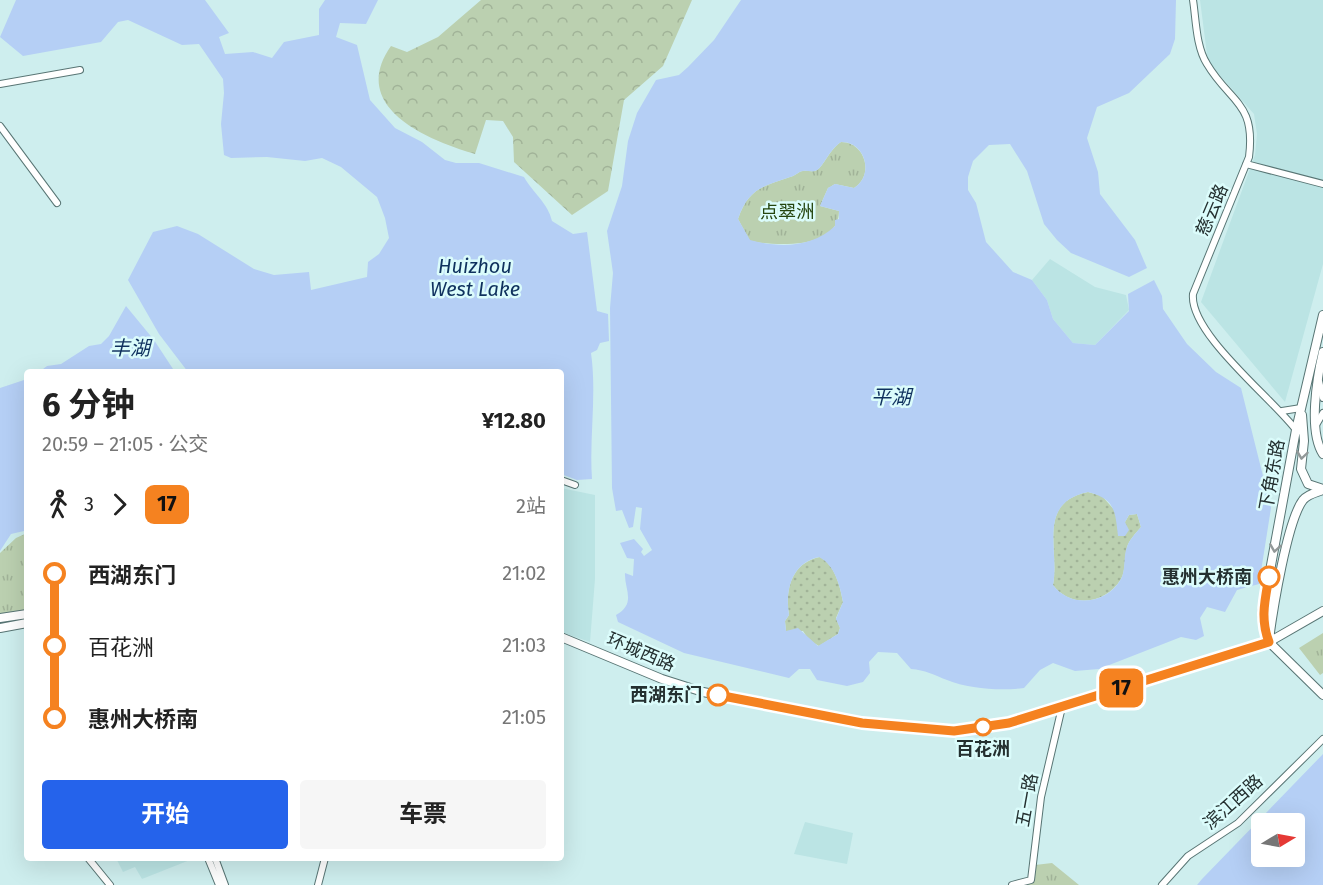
<!DOCTYPE html>
<html lang="zh">
<head>
<meta charset="utf-8">
<style>
	:root { --surface:#fff; --page:#f6f6f6; --text:#222; --muted:#767676; --accent:#2563eb }
	body { margin:0; font-family:"Fira Sans","Noto Sans SC",sans-serif; background:var(--page); color:var(--text); height:100vh; display:flex; flex-direction:column; font-size:22px; white-space:nowrap }
	* { box-sizing:border-box; margin:0 }
	p { font-size:20px; color:var(--muted) }
	.icon { flex:none; width:33px; height:33px; fill:none; stroke:currentColor; stroke-width:2; stroke-linecap:round; stroke-linejoin:round }
	.map { position:relative; flex:1; overflow:hidden }
	.panel { position:absolute; left:24px; top:369px; width:540px; height:492px; display:flex; flex-direction:column; background:var(--surface); border-radius:6px; box-shadow:0 6px 24px #0002 }
	.panel>* { flex:none }
	.badge { padding:0 12px; border-radius:9px; font-size:21px; line-height:39px }
	.needle { width:39px; rotate:80deg }
	.fabs { position:absolute; left:1251px; top:813px; display:grid; gap:12px }
	.fabs a { display:grid; place-items:center; width:54px; height:54px; border-radius:6px; background:var(--surface); box-shadow:0 6px 24px #0002; font-size:30px }
	.map>.badge { position:absolute; translate:-50% -50%; box-shadow:0 0 0 3px #fff }
	.legs { display:flex; align-items:center; gap:9px; height:66px; padding:0 18px; font-size:20px }
	.legs p { margin-inline-start:auto }
	.head { display:flex; align-items:center; justify-content:space-between; height:102px; padding:0 18px }
	h1 { font-size:33px; font-weight:700; line-height:45px }
	.primary-button { display:flex; gap:12px; margin-top:auto; padding:12px 18px }
	.primary-button a { flex:1; height:69px; border-radius:6px; background:var(--accent); color:#fff; font-size:24px; font-weight:700; line-height:69px; text-align:center }
	.primary-button a+a { background:var(--page); color:var(--text) }
	ul { padding:0 18px; list-style:none }
	li { display:flex; align-items:center; gap:21px; height:72px; font-size:22px }
	li i { display:grid; place-items:center; width:9px; height:100%; margin:0 8px; background:currentColor }
	li i::after { content:''; width:15px; height:15px; margin:-8px; border:4px solid; border-radius:50%; background:var(--surface) }
	li p { margin-inline-start:auto }
	li:first-child i { background:linear-gradient(#0000 50%,currentColor 0) }
	li:last-child i { background:linear-gradient(currentColor 50%,#0000 0) }
	.map>svg:first-child { display:block }
	.built { fill:#bbe4e4 }
	.forest { fill:url(#forest-crowns) }
	.park { fill:url(#park-tufts) }
	.garden { fill:url(#garden-dots) }
	.water { fill:#b5cff5; fill-rule:evenodd }
	.lines { fill:none; stroke-linecap:round; stroke-linejoin:round }
	.minor-casing { stroke:#587574; stroke-width:8 }
	.major-casing { stroke:#587574; stroke-width:10 }
	.minor { stroke:#fff; stroke-width:6 }
	.major { stroke:#fff; stroke-width:8 }
	.oneway { stroke:#929898 }
	.line-1-casing { stroke:#fff; stroke-width:14 }
	.line-1 { stroke:#f58220; stroke-width:9 }
	.stop-1-dot { fill:#fff; stroke:#f58220; stroke-width:3 }
	.labels { text-anchor:middle; dominant-baseline:central; stroke-width:5; stroke-linejoin:round; paint-order:stroke }
	.street-label { font-size:18px; fill:#243030; stroke:#dbfcfb }
	.park-label { font-size:18px; fill:#24440d; stroke:#dbfcfb }
	.stop-label { font-size:18px; font-weight:bold; fill:#243030; stroke:#dbfcfb; text-anchor:end }
	.water-label { font-size:20px; font-style:italic; fill:#0f315e; stroke:#dbfcfb }
</style>
</head>
<body>
<div class="map">
<svg width="1323" height="885" viewBox="0 0 1323 885">
	<defs>
		<pattern id="forest-crowns" width="20" height="18" patternUnits="userSpaceOnUse" patternTransform="scale(1.5)"><rect width="20" height="18" fill="#bbd0b0"/><path d="M2 6a3 3 0 1 1 6 0M12 15a3 3 0 1 1 6 0" fill="none" stroke="#a1b398"/></pattern>
		<pattern id="park-tufts" width="24" height="20" patternUnits="userSpaceOnUse" patternTransform="scale(1.5)"><rect width="24" height="20" fill="#bbd0b0"/><path d="M3 7l-1-3M5 7V3M7 7l1-3M15 17l-1-3M17 17v-4M19 17l1-3" fill="none" stroke="#a1b398"/></pattern>
		<pattern id="garden-dots" width="8" height="8" patternUnits="userSpaceOnUse" patternTransform="scale(1.5)"><rect width="8" height="8" fill="#bbd0b0"/><path d="M2 2h.1M6 6h.1" fill="none" stroke="#a1b398" stroke-width="1.8" stroke-linecap="round"/></pattern>
	</defs>
	<rect width="100%" height="100%" fill="#ceeeee"/>
	<path class="built" d="M1200,0h123v264l-38,138 -84,-100 54,-147 2,-21 -3,-20 -46,-52z
		M1050,259l45,28 31,8 3,15 -34,35 -22,-2 -20,-24 -6,-19 -15,-20z
		M561,488l34,7v84l-5,63 -29,-10z
		M805,822l48,11 -6,31 -53,-10z
		M116,858h79l-53,21 -7,-12 -12,5z"/>
	<path class="forest" d="M481,0h211l-29,66 -39,34 -16,91 -36,24 -58,-53 -1,-25 -10,-16 -17,-1 -11,34c-48,-14 -127,-47 -84,-108l16,6 31,-15z"/>
	<path class="park" d="M841,142c24,0 34,33 13,46l-19,-4 -7,4 -8,18 19,5c0,39 -64,35 -89,30l-12,-22c10,-30 25,-33 52,-42 5,-1 9,-6 13,-6 5,-1 9,2 14,-1 7,-4 12,-20 24,-28z
		M27,533v77l-27,4v-61l16,-15z
		M1323,633v40l-3,2 -21,-27z
		M1052,863l27,22h-61l14,-4 3,-16z"/>
	<path class="garden" d="M1088,492l14,4 23,26 4,-7 8,-1 4,13c-5,6 -12,13 -14,20 -3,10 -1,23 -6,32 -15,25 -50,30 -68,6 7,-36 -17,-82 35,-93z
		M820,557c15,8 20,29 23,45l-7,16 4,10 -2,6 -19,12 -10,-6 -6,-9h-17l-1,-10 4,-6c-4,-25 2,-52 31,-58z"/>
	<path class="water" d="M16,0h189l24,33 -10,4 6,17 28,-2 19,6 12,-16 35,-7v-26l6,-9h53l-12,24 -26,-1 -4,14 21,8 13,55 25,28 27,14 23,18 11,3h23l45,14c9,16 24,26 28,44l21,13 14,-2 10,79 11,3 1,27 -9,2 -3,7 -6,3c6,42 -2,84 1,126l-15,1 -16,-6v-102h-373l-29,-38 -31,-54 25,-48 24,-6 21,8 56,35 20,6 35,-3 2,18 56,-13 1,-15 11,-8 10,-16 -4,-20 -8,-21 -36,-30 -19,-9 -17,3 -38,-4 -36,1 -7,-3 -3,-31 3,-31 -1,-14 -24,-35 -17,1 -54,-25 -10,2 -17,20 -78,14 -23,-19z
		M741,0h435l-1,39 -5,15 -41,39 -32,14 -10,31 11,34 2,22 35,46 12,28 -18,9 -58,-24 -14,-13 -13,-16 -17,-53 -17,-27 -21,1 -16,16 -5,16v13l8,13 10,39 27,30 19,8 15,20 6,19 20,24 22,2 34,-34 -1,-17 26,-14 8,16 1,13 24,35 29,28 25,16 30,120 -12,76 -22,6 -12,22 -18,-5 -7,11 4,18 -8,4 -15,-3 -82,32 -24,2 -22,-8 -13,7 -16,18c-23,3 -55,1 -77,-8 -13,-5 -22,-10 -36,-11l-14,-16 -19,-1 -9,10 1,11 -7,9 -16,4 -30,-6 -7,-11h-11l-10,9 -105,-25 -66,-31 -2,-7c21,-12 8,-26 9,-42l8,3 1,-17 -7,-1 -7,-15 14,-4 9,10 -2,3 3,4 8,-6 -12,-21 2,-21 -6,-1 -3,20 -4,1 -7,-18 -6,1 -4,-23 -2,-180 3,-35 -6,-42 15,-45 6,-45 9,-28 19,-33 23,-5 9,-8 26,-27zM841,142c24,-1 34,33 13,46l-19,-4 -7,4 -8,18 19,5v8l-4,1v6c-23,22 -56,22 -85,14l-12,-21c10,-30 25,-33 52,-42 5,-1 9,-6 13,-6 5,-1 9,2 14,-1 6,-3 12,-20 24,-28zM1088,492c27,7 27,18 30,44h7l4,-6 -4,-8 4,-7 8,-1 4,13c-5,6 -12,13 -14,20 -4,10 -1,23 -6,32 -14,25 -50,30 -68,6 7,-35 -17,-82 35,-93zM819,557c16,8 21,29 24,45l-7,17 4,9 -2,6 -20,12 -20,-18 -12,3 -1,-10 4,-6c-4,-24 2,-52 30,-58z
		M126,306l28,34 21,32h-136l8,-6 14,-2 28,-18 12,-2 8,-8z
		M27,379v147l-3,5 -13,3 -11,17v-163z
		M1323,754v131h-126l5,-6zM1262,824h32v32h-32z"/>
	<g class="lines">
		<g class="minor-casing">
			<path id="minor" d="M1193,0c3,19 3,47 14,64 23,39 49,38 42,93l-56,137c-4,39 79,104 103,136
				M0,84l80,-14
				M0,126l57,77
				M1246,164l77,20
				M1319,381l4,17
				M1282,411l19,-3
				M1316,425l7,-12
				M561,480l14,5
				M88,858l22,27
				M208,858l11,27
				M215,858l10,27
				M318,885l7,-27
				M1012,885l19,-5 10,-83 21,-90
				M1162,885l26,-29 50,-33 85,-84"/>
		</g>
		<g class="major-casing">
			<path id="major" d="M1323,315l-27,115 -34,184 7,28 54,53
				M1323,352c-6,26 -15,79 0,102
				M1302,415l2,26 -3,28 7,15 15,5
				M0,618l27,-4
				M0,628l27,-5
				M561,637l101,42 41,13 159,31 92,8 55,-8 260,-81 54,-31
				M1269,639c4,-29 18,-118 34,-139 5,-6 12,-7 20,-10"/>
		</g>
		<use href="#minor" class="minor"/>
		<use href="#major" class="major"/>
	</g>
	<defs><path id="oneway-chevron" d="M-2-3.5L2.5 0L-2 3.5" fill="none" stroke-width="1.6" stroke-linecap="round" stroke-linejoin="round" transform="scale(1.5)"/></defs>
	<g class="oneway">
		<use href="#oneway-chevron" transform="translate(1302 455) rotate(98)"/>
		<use href="#oneway-chevron" transform="translate(1275 548) rotate(99)"/>
	</g>
	<g class="lines">
		<g class="line-1-casing">
			<path id="line-1" d="M718,695l144,28 92,8 55,-8 260,-81c-9,-23 -4,-42 0,-65"/>
		</g>
		<use href="#line-1" class="line-1"/>
	</g>
	<g class="stop-1-dot">
		<circle cx="1269" cy="577" r="10"/>
		<circle cx="718" cy="695" r="10"/>
		<circle cx="983" cy="727" r="8"/>
	</g>
	<g class="labels">
		<g class="street-label">
			<text transform="translate(1212 210) rotate(-67)">慈云路</text>
			<text transform="translate(1272 475) rotate(-80)">下角东路</text>
			<text transform="translate(641 652) rotate(23)">环城西路</text>
			<text transform="translate(1027 800) rotate(-80)">五一路</text>
			<text transform="translate(1233 802) rotate(-42)">滨江西路</text>
		</g>
		<g class="park-label">
			<text x="787" y="212">点翠洲</text>
		</g>
		<g class="stop-label">
			<text x="1252" y="577">惠州大桥南</text>
			<text x="702" y="695">西湖东门</text>
			<text x="983" y="749" text-anchor="middle">百花洲</text>
		</g>
		<g class="water-label">
			<text x="475" y="266">Huizhou<tspan x="475" dy="23">West Lake</tspan></text>
			<text x="130" y="348">丰湖</text>
			<text x="891" y="397">平湖</text>
		</g>
	</g>
</svg>
<div class="fabs">
<a><svg class="needle" viewBox="-14 -14 28 28"><path d="M0-13l5 13h-10z" fill="#e53935"/><path d="M0 13l5-13h-10z" fill="#767676"/></svg></a>
</div>
<b class="badge" style="left:1121px;top:688px;background:#f58220;color:#111">17</b>
<section class="panel">
<div class="head"><div><h1>6 分钟</h1><p>20:59 – 21:05 · 公交</p></div><b>¥12.80</b></div>
<div class="legs"><svg class="icon" aria-label="walk" viewBox="0 0 24 24"><circle cx="13" cy="4" r="2"/><path d="M13 8l-2 6 4 7M11 14l-3 7M7 12l3-4h3l4 4"/></svg>3<svg class="icon" aria-label="forward" viewBox="0 0 24 24"><path d="M9 5l7 7-7 7"/></svg><b class="badge" style="background:#f58220;color:#111">17</b><p>2站</p></div>
<ul>
<li><i style="color:#f58220"></i><b>西湖东门</b><p>21:02</p></li>
<li><i style="color:#f58220"></i><span>百花洲</span><p>21:03</p></li>
<li><i style="color:#f58220"></i><b>惠州大桥南</b><p>21:05</p></li>
</ul>
<div class="primary-button"><a>开始</a><a>车票</a></div>
</section>
</div>
</body>
</html>
